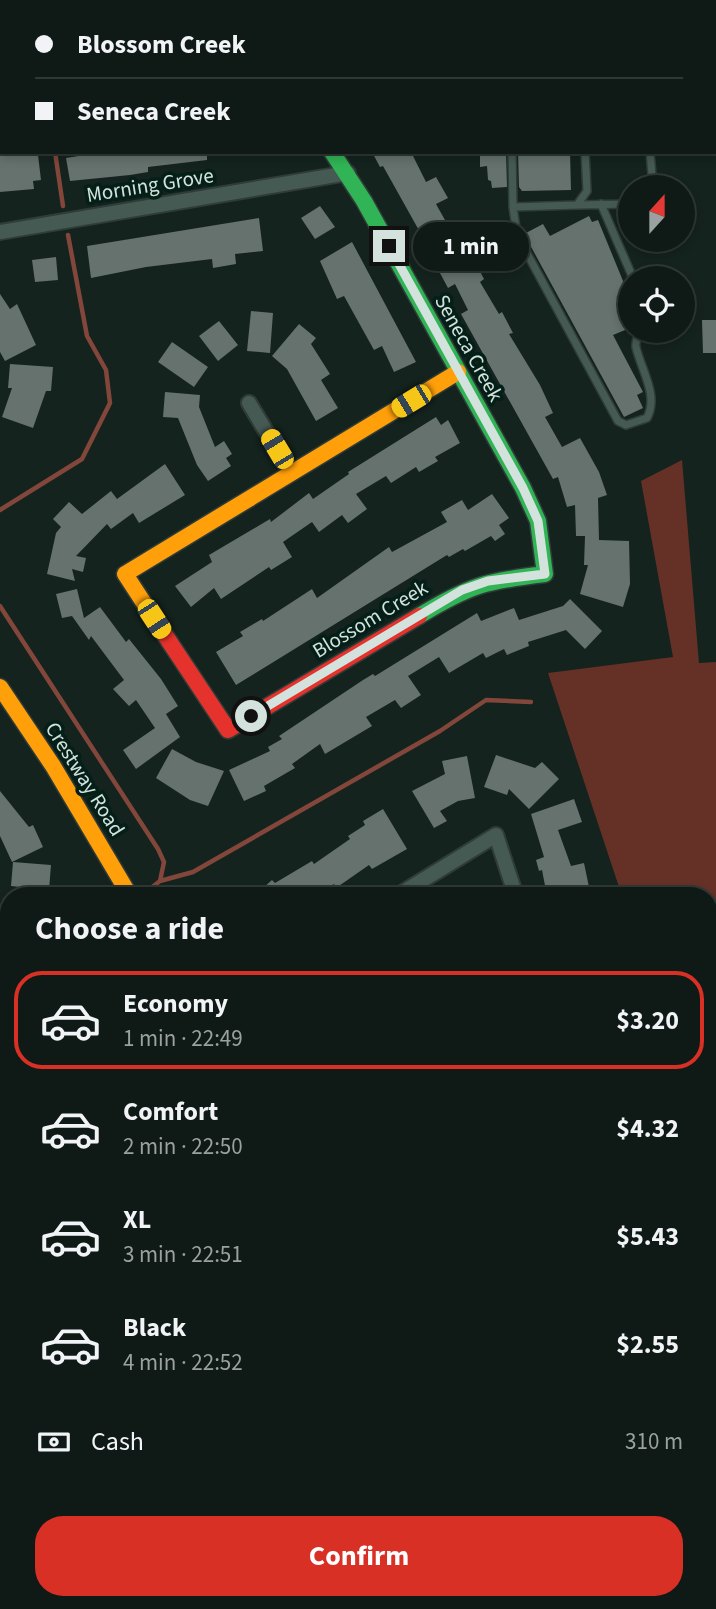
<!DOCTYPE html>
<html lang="en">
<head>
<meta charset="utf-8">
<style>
  :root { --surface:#0f1a16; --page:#18231f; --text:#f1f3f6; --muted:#9ba1a1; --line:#2f3835; --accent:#d93025 }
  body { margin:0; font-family:"Source Sans 3",sans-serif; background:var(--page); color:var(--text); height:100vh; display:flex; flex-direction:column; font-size:26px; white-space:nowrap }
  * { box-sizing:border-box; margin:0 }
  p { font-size:23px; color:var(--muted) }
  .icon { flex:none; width:38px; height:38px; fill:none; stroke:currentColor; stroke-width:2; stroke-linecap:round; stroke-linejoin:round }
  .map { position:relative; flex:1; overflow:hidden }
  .sheet { position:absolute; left:0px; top:887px; width:718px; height:723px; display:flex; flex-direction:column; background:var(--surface); border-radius:28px 28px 0 0; box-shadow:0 4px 10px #0003,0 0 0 2px var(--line) }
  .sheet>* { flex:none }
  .banner { position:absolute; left:0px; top:0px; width:718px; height:154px; box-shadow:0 4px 10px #0003,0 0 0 2px var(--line); display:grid; align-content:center; height:154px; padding:0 35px; background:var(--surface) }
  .needle { width:46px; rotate:21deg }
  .controls { position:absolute; left:618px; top:175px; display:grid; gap:14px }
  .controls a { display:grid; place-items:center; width:77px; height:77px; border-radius:50%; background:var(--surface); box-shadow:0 4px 10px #0003,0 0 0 2px var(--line); font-size:35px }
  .end { position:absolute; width:32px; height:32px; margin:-16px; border:9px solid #d3e2dc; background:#111; box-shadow:0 0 0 4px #111 }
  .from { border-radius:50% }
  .bubble { position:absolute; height:49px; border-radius:24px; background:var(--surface); box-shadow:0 4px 10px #0003,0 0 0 2px var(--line); font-size:23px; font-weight:700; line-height:49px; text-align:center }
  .car { position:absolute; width:21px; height:42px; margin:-21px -10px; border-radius:9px; box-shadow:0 0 5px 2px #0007; background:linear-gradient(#f5c518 24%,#345 0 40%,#f5c518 0 76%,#345 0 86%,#f5c518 0) }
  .banner b { display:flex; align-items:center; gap:24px; height:66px; font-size:26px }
  .banner b+b { border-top:2px solid var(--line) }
  .banner i { width:18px; height:18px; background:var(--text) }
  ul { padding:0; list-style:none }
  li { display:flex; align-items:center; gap:21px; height:98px; margin:0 14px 10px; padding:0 21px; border:4px solid transparent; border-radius:28px }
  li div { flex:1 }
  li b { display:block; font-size:26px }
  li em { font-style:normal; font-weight:700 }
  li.on { border-color:var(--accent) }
  li>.icon { width:63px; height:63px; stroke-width:1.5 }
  h2 { padding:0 35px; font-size:32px; line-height:84px }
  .pay { display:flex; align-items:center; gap:18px; height:77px; padding:0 35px; font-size:26px }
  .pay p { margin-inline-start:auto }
  .primary-button { display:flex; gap:14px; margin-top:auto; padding:14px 35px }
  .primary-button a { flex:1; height:80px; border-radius:28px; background:var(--accent); color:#fff; font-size:28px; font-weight:700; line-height:80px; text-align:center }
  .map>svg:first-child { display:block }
</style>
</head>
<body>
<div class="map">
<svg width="716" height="1609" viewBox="0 0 716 1609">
  <rect width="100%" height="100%" fill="#14231e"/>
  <path fill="#653026" d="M682,460l17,203 17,-1v519l-7,-23v-262h-87l-74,-223 125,-16 -32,-176z"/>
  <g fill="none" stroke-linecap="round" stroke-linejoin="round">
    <path stroke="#83463b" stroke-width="4.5" d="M29,0v2
      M55,152l8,54
      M0,510l82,-51 28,-56 -4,-33 -19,-34 -19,-101
      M0,606l158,243 6,13 -4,19 -13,10
      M160,881l33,-9 247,-141 46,-31 45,2
      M0,1009l9,-8"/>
  </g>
  <path fill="#65726e" d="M21,152h6v4l11,-1 3,25 -8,1 1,8 -34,3v-37z
    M103,152h104v8l-59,7v5l-18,3 -60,6 -4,-23z
    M372,152h39l15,30 10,-5 12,21 -12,6 32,57 5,-3 11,21 -4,3 19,32 3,-2 11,21 -4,1 31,51 13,28 -8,4 17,30 18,-9 19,34 8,23 -9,3 1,42 30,1 1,43 -7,23 -43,-13 8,-29h-4l1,-29h-9l-1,-31 -8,2 -9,-30 -5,2 -92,-165 7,-4 -13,-26 -7,4 -15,-28 2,-1 -52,-93 -3,1z
    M480,152h26l1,35 -15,1 -1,-7 -3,-1 -1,-14 -7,1z
    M518,152h52l1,38 -49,1 -3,-4z
    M320,206l15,21 -20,12 -14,-21z
    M589,216l3,6 6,-2 32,78v30l-17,7 30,57 -6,3 6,13 -19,9 -100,-183 19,-10 7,12z
    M259,218l4,33 -28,3 1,10 -23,4 -1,-9 -66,8 -55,11 -4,-32z
    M352,242l64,120 -22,10 -12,-26 -8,4 -30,-54 -7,3 -17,-38z
    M56,257l2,23 -23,2 -3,-22z
    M0,294l10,15 7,-5 19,41 -31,16 -5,-9z
    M251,311l22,2 -3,40 -23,-2z
    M702,320h14v33h-13z
    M219,321l19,24 -20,16 -19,-25z
    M299,324l17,14 -5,6 19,30 -9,6 17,28 -22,13 -29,-52 -15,-13z
    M172,342l36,25 -14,20 -36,-25z
    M10,364l43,3 -2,24h-5l-13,37 -31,-11 10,-29h-4z
    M165,392l35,3 -1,12 16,40 9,-6 8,13 -6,4 5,8 -23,15 -11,-16 -19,-47 -15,-1z
    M436,417l5,8 7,-5 12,23 -25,14 3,4 -19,11 -3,-5 -25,16 -5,-7 -30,18 11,15 -19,14 -6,-8 -23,17 -7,-10 -29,20 9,15 -21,13 -2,-3 -48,32 -7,-11 -23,19 -16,-21 37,-24 -3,-7 61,-36 1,3 38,-29 4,6 36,-25 -1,-2z
    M165,464l20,31 -46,28 -6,-10 -22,16 -4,-5 -31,32 10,2 -3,14 -11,-3 3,12 -28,-7 9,-41 5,-6 -8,-8 16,-17 13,12 29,-23 6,8z
    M492,494l17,24 -10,7 6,9 -10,7 -4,-5 -26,15 -2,-2 -14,8 -2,-2 -211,130 -20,-33 27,-16 -3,-4 22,-13 1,2 49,-32 5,9 72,-51 3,5 55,-30 -6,-10 21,-12 6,10z
    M77,589l7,29 16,-11 26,35 3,-3 32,40 17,27 -12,8 14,23 -44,32 -13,-19 32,-22 -19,-28 -7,6 -16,-17 11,-9 -33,-44 -2,4 -17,-24 -10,2 -6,-24z
    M570,599l32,32 -17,18 -19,-19 -38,12 1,4 -22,9 -3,-6 -18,9 -3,-5 -34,20 -10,-16 -31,19 13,19 -20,13 -6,-8 -29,17 6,9 -47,28 -5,-10 -28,20 3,4 -31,18 2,5 -22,10 -15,-31 41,-19 -2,-4 14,-8 -3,-3 84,-56 10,-6 2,2 102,-63 4,8 33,-13 5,12 44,-14z
    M172,749l24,13 28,9 -16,35 -18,-6 -34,-22z
    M496,755l39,13 7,-6 17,17 -30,30 -20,-20 -2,6 -23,-8z
    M467,756l8,42 -17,3 -18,10 7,10 -13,7 -22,-37 33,-17 -3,-13z
    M0,791l29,36 4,-2 10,22 -31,15 -12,-26z
    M574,799l8,23 -24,8 13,36 13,-3 5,24 -5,1 2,8h-39l-5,-26 -3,1 -3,-11 8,-3 -13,-43z
    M383,809l24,40 -35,20 -3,-4 -33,23 -2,-4 -20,12h-60l18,-16 3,3 37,-22 2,3 36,-25 -2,-3 17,-11 -2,-4z
    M13,862l38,3 -2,25 -38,-4z"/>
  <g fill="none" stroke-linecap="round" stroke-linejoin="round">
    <defs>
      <path id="lane" d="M508,0v2
        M581,0v2
        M637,0v2
        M512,152l1,55 64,-2 10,-14 -2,-39
        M650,152l3,35
        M601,204l32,74
        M577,205l53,-1
        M513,207l4,28 101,186 8,4 21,-7c12,-23 -6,-48 -11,-71 -1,-5 2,-11 3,-16"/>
      <path id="street" d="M237,0l1,2
        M188,2l10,-2
        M0,33l2,-1
        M0,232l348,-59
        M249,403l42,70
        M397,896l99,-61 20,61
        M0,1191l9,-12
        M0,1328l9,-1
        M0,1516l9,-1
        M709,1522l7,26
        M709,1577l7,-9
        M240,1601l2,8
        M524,1601l2,8
        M682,1609l6,-8"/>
      <path id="fast" d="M332,152l32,49 159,287 15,33 7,53c-59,7 -75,11 -126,42
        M374,1601l3,8"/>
      <path id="slow" d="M153,617l-28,-43 333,-202
        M0,687l53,79 77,130"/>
      <path id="jam" d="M153,617l75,113 191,-114"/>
    </defs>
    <use href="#lane" stroke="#303c38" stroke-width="10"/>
    <use href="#street" stroke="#303c38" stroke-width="18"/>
    <use href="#fast" stroke="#303c38" stroke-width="19"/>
    <use href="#slow" stroke="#303c38" stroke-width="19"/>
    <use href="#jam" stroke="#303c38" stroke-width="19"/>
    <use href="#lane" stroke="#465a54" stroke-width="7"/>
    <use href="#street" stroke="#465a54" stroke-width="14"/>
    <use href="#fast" stroke="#30b455" stroke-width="16"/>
    <use href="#slow" stroke="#ff9f0a" stroke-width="16"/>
    <use href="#jam" stroke="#e5322d" stroke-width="16"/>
  </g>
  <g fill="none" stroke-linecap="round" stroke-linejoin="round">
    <path stroke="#d3e2dc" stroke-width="9" d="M251,716l211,-126 26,-9 57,-7 -7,-53 -15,-33 -134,-242"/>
  </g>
  <g text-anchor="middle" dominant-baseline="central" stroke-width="7" stroke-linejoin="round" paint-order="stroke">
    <g font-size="21" fill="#d3e2dc" stroke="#041f17">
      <text transform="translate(150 185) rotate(-9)">Morning Grove</text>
      <text transform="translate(469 348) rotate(61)">Seneca Creek</text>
      <text transform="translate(370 619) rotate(-31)">Blossom Creek</text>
      <text transform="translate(85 779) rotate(58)">Crestway Road</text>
    </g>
  </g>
</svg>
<div class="controls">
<a><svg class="needle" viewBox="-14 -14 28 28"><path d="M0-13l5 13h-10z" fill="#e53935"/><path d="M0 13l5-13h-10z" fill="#9ba1a1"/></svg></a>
<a><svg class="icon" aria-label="locate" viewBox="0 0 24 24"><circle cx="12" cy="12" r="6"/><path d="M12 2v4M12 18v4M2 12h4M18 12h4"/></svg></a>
</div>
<i class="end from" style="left:251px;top:716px"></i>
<i class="end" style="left:389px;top:246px"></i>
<div class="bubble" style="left:413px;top:222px;width:116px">1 min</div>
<i class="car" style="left:411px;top:401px;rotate:239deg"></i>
<i class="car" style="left:277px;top:449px;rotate:329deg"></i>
<i class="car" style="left:154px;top:619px;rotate:147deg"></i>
<div class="banner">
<b><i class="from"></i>Blossom Creek</b>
<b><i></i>Seneca Creek</b>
</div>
<section class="sheet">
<h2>Choose a ride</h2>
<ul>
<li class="on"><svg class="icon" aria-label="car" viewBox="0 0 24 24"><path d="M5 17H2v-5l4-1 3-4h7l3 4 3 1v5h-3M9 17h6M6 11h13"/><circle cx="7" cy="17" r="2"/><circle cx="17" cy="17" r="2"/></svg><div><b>Economy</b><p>1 min · 22:49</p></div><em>$3.20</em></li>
<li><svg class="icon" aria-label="car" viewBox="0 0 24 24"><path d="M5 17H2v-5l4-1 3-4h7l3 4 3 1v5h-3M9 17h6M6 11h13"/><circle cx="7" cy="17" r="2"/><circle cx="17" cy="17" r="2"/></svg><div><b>Comfort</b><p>2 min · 22:50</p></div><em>$4.32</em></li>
<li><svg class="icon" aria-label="car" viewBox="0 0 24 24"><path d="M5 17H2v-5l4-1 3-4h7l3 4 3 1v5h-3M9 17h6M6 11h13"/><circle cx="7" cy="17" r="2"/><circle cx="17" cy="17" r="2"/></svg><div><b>XL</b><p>3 min · 22:51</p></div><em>$5.43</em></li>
<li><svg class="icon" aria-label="car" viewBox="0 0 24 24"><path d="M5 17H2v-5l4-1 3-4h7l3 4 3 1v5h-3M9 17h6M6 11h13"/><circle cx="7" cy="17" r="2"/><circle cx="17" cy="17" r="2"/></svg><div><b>Black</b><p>4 min · 22:52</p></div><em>$2.55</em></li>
</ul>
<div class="pay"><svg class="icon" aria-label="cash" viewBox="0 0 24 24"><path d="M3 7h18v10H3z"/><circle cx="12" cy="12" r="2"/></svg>Cash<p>310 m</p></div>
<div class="primary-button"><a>Confirm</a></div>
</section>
</div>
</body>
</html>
